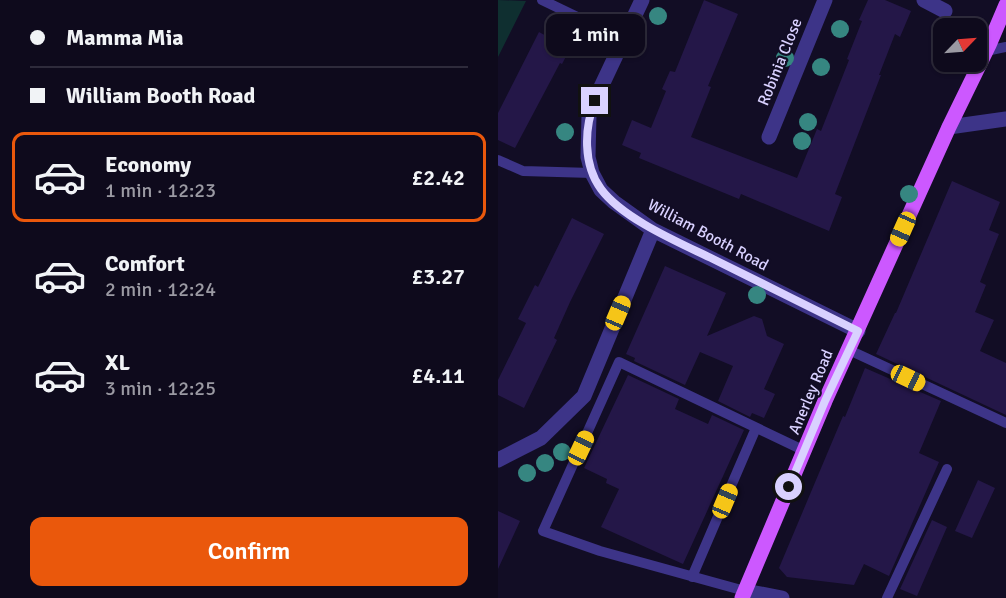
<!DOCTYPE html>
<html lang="en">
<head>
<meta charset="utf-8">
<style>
  :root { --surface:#0e0a1c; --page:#171325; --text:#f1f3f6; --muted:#9b9aa3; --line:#2e2b3b; --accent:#ea580c }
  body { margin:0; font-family:Signika,sans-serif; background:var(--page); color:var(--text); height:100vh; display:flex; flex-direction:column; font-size:22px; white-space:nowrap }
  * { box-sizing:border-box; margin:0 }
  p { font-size:20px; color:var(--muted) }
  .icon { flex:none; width:33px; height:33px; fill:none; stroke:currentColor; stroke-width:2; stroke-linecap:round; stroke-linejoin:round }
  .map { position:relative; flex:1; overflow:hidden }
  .drawer { display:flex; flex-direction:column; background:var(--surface); width:498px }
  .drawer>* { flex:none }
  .top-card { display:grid; align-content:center; height:132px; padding:0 30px; background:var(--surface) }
  .needle { width:39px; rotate:65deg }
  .buttons { position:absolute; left:435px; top:18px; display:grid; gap:12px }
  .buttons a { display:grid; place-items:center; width:54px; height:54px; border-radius:12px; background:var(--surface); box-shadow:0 2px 4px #0004,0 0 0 2px var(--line); font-size:30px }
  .end { position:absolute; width:27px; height:27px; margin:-14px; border:8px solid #d9d1ff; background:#111; box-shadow:0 0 0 3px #111 }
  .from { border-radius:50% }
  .bubble { position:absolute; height:42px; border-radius:12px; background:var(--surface); box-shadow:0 2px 4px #0004,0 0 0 2px var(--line); font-size:20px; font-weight:600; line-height:42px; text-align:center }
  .car { position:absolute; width:18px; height:36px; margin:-18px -9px; border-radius:8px; box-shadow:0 0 4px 2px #0007; background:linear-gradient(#f5c518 24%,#345 0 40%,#f5c518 0 76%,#345 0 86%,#f5c518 0) }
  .top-card b { display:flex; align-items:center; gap:21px; height:57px; font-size:22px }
  .top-card b+b { border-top:2px solid var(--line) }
  .top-card i { width:15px; height:15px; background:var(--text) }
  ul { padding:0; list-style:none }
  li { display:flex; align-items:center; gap:18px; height:90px; margin:0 12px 9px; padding:0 18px; border:3px solid transparent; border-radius:12px }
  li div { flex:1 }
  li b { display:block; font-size:22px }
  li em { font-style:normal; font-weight:600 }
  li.active { border-color:var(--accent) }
  li>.icon { width:54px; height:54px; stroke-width:1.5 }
  .primary-button { display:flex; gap:12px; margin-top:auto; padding:12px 30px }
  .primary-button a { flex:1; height:69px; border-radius:12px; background:var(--accent); color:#fff; font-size:24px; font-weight:600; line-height:69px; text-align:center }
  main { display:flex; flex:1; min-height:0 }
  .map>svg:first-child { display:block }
</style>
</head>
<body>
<main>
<section class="drawer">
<div class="top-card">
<b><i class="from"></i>Mamma Mia</b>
<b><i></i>William Booth Road</b>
</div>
<ul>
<li class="active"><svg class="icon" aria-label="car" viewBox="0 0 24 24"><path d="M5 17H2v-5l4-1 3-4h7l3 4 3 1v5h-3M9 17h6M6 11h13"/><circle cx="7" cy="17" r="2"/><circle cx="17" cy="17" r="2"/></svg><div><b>Economy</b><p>1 min · 12:23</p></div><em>£2.42</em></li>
<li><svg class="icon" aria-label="car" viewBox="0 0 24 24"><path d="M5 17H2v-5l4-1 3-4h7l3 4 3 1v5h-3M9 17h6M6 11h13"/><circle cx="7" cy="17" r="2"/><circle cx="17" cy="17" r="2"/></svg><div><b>Comfort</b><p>2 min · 12:24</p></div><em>£3.27</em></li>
<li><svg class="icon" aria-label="car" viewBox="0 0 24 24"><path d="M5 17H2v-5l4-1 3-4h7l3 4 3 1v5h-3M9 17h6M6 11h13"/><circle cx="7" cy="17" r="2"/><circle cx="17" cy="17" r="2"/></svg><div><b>XL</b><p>3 min · 12:25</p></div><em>£4.11</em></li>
</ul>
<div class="primary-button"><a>Confirm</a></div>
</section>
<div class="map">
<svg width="508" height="598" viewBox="0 0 508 598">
  <rect width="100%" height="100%" fill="#120d25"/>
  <path fill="#0f2f30" d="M0,0l28,1 -28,56z"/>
  <path fill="#241748" d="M206,0l34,14 -30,72 3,1 -20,50 106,41 20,-49 4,2 28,-71 -2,-1 15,-38 -3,-1 9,-20h17l26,11 -11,26 -5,-3 -16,41h2l-46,119 7,3 -13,34 -88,-37 -2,5 -100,-41 2,-5 -19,-8 10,-25 19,8 15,-37 -4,-2 8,-18 5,1z
    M41,32l31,17 -8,15 -2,-1 -45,85 -17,-8v-27z
    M454,181l48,21 -11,28 10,4 -19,48 6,3 -11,27 19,8 -14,31 26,12v52l-130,-61 19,-41h1z
    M74,218l32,16 -34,68 -16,36 3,2 -33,68 -26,-13v-15l28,-57 -8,-4 17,-34 3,2z
    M167,266l61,27 -19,43 47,-20 8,3 5,17 17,8 -20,45 11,5 -11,24 -12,-5 -2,4 -32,-16 15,-35 -33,-14 -15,33 -51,-24 1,-3 -9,-4z
    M367,368l76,33 -22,52 20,9 -50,114 -25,-12 -10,21 -67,-8 -8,-9 64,-152 2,1z
    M130,375l51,24 -4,10 33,15 4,-9 32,15 -61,134 -82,-37 18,-38 -13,-6 1,-4 -23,-11z
    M480,480l17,8 -23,50 -17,-7z
    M0,511l22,10 -22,48z
    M434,520l15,7 -30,69 -17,-7z"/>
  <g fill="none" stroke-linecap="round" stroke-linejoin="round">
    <path stroke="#3d3488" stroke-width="10" d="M44,0l81,39
      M488,51l20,-4
      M0,160l25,11 69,2
      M351,350l157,73
      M194,577l64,-149
      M247,591l-145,-40 -57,-20 76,-169 186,89
      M389,598l60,-129"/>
    <path stroke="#3d3488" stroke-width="15" d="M144,0l-41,87 -12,28 -1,42 4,16 9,17 13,12 39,28 205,101
      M426,0l21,11
      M451,127l57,-8
      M271,137l56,-137
      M0,460l43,-22 43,-42 69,-166
      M247,591l37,7"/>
    <path stroke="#cc58ff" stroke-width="15" d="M244,598l83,-197 124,-274 40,-82 17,-40"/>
  </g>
  <g fill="#368681">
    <circle cx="160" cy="16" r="9"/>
    <circle cx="342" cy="29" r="9"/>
    <circle cx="90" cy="46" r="9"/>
    <circle cx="287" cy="58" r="9"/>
    <circle cx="323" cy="67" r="9"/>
    <circle cx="310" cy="122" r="9"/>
    <circle cx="67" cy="132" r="9"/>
    <circle cx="304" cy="141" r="9"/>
    <circle cx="411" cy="194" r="9"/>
    <circle cx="259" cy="295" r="9"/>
    <circle cx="64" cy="452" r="9"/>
    <circle cx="47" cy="463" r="9"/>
    <circle cx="29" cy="473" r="9"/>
  </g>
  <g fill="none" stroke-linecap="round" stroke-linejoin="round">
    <path stroke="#d9d1ff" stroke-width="8" d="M97,101c-11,27 -12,64 6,88 22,30 79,54 112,70 48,24 97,48 145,72l-33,70 -36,86"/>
  </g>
  <g text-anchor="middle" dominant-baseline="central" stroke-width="4.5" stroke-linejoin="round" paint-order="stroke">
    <g font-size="16" fill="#d9d1ff" stroke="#120d25">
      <text transform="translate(282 62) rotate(-68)">Robinia Close</text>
      <text transform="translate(210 235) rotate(28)">William Booth Road</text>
      <text transform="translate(313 392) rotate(-67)">Anerley Road</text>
    </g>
  </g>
</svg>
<div class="buttons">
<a><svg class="needle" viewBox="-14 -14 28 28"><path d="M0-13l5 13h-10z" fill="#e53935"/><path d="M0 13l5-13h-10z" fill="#9b9aa3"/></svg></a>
</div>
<i class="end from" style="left:291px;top:487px"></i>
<i class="end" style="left:97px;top:101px"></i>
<div class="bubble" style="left:48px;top:14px;width:99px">1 min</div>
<i class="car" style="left:405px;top:229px;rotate:204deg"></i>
<i class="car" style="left:120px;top:313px;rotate:23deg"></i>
<i class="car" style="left:410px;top:378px;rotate:115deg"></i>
<i class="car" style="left:83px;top:448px;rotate:25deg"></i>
<i class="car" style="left:227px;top:501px;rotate:23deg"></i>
</div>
</main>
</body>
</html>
